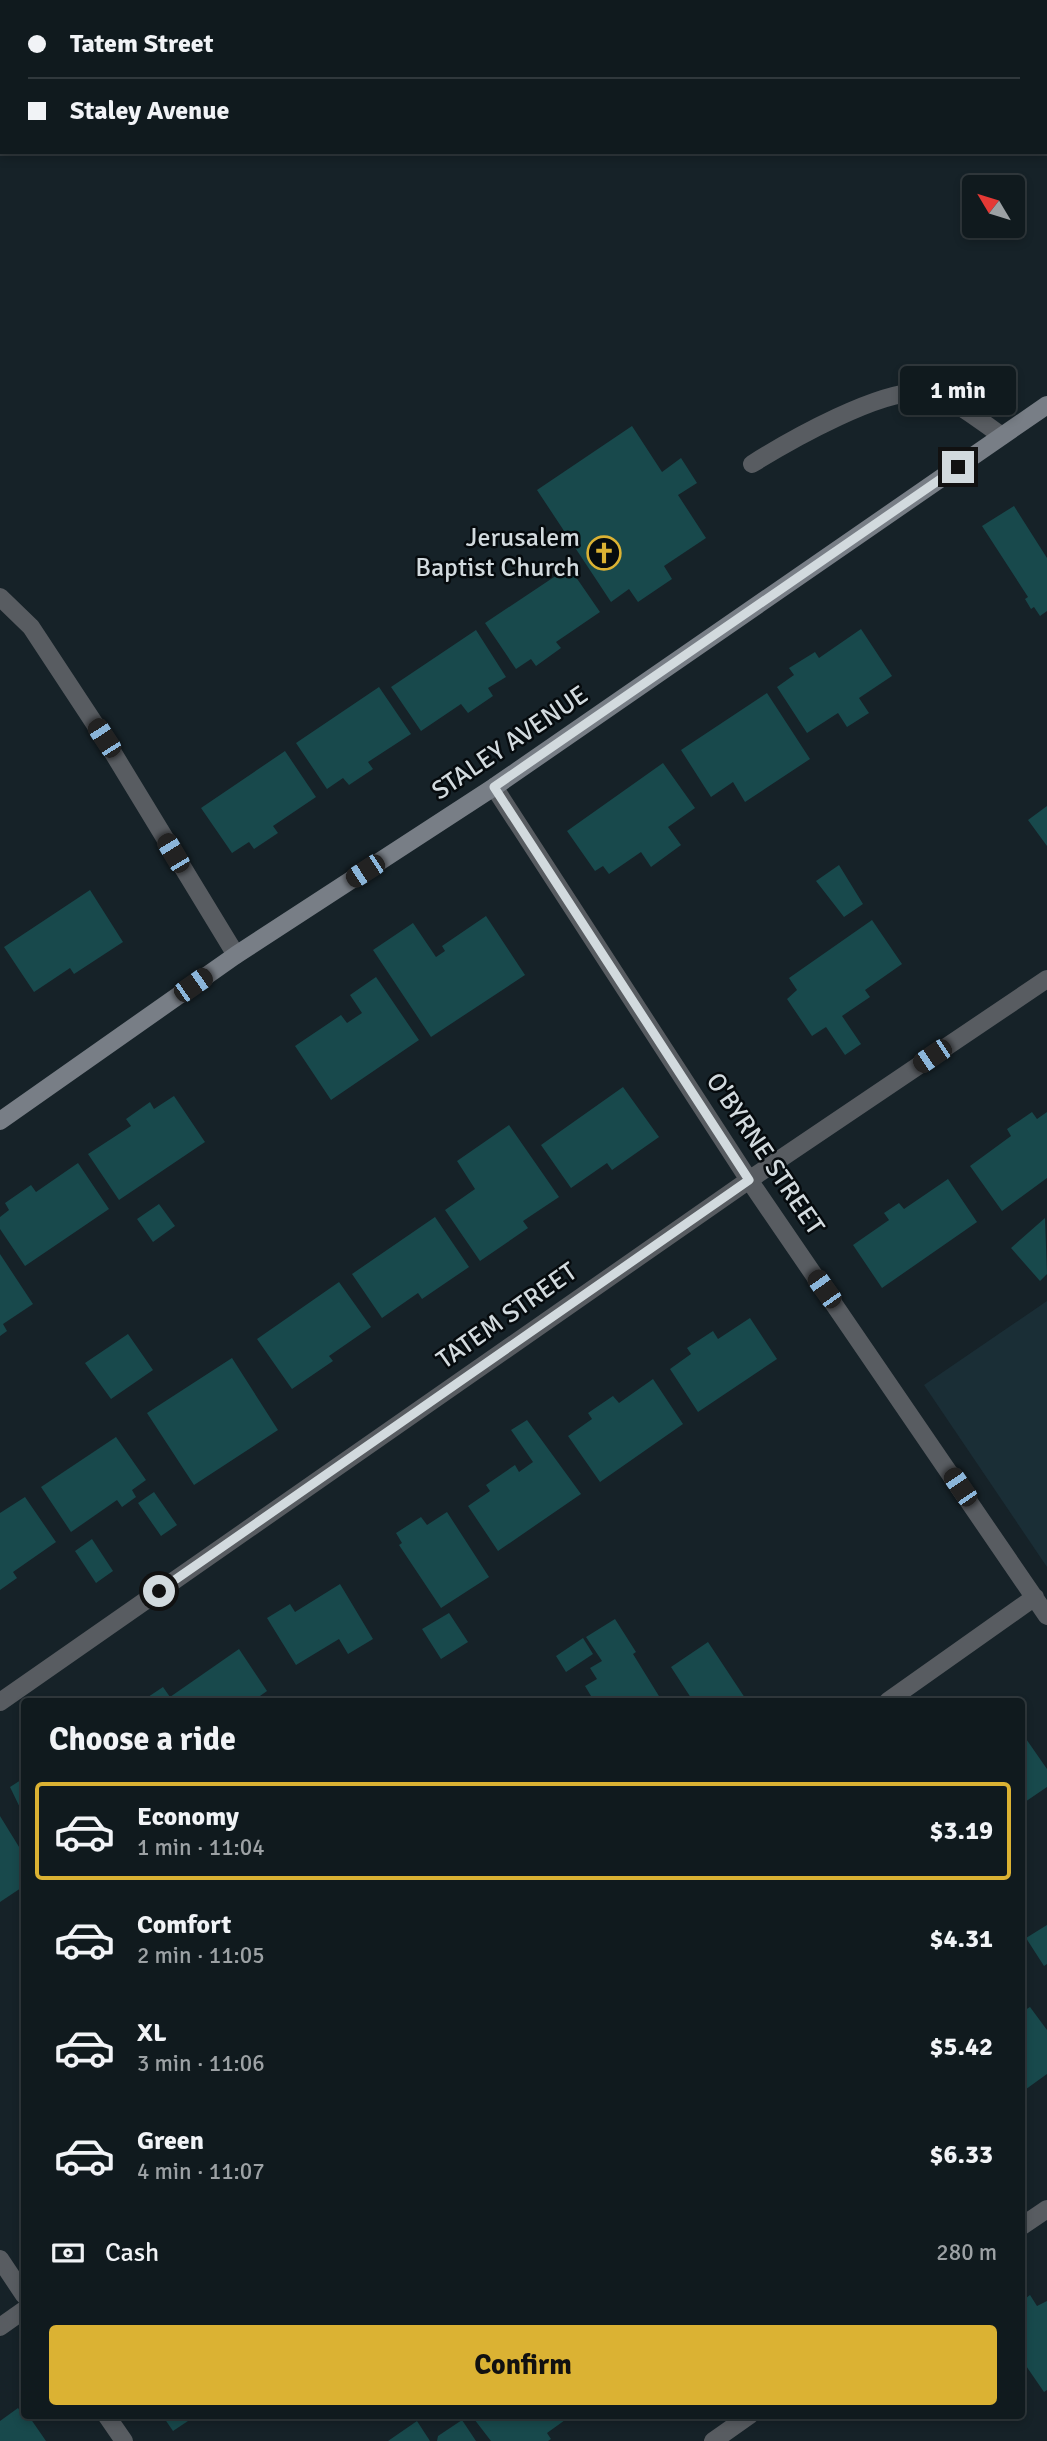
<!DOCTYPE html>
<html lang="en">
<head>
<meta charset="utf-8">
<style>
  :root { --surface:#101a1e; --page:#192327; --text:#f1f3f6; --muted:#9ca1a4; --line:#30383c; --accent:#dbb233 }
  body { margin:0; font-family:Signika,sans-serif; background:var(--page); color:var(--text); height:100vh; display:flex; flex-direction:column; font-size:26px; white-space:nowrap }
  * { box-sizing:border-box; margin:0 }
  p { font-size:23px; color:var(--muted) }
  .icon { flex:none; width:38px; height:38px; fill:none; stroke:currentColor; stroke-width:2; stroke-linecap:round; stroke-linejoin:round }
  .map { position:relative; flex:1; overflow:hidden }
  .details { position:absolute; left:21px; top:1698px; width:1004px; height:721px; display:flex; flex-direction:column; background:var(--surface); border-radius:7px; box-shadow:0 4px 10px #0003,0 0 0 2px var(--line) }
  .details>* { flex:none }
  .banner { position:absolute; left:0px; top:0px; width:1048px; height:154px; box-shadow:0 4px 10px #0003,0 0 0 2px var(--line); display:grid; align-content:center; height:154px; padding:0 28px; background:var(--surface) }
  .needle { width:46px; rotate:308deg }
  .controls { position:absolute; left:962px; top:175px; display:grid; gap:14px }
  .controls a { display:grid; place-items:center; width:63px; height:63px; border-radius:7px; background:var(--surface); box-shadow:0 4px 10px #0003,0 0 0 2px var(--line); font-size:35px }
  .end { position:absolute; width:32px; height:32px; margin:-16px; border:9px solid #d2dade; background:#111; box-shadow:0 0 0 4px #111 }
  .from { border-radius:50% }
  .bubble { position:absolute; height:49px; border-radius:7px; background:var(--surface); box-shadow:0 4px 10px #0003,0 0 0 2px var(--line); font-size:23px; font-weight:700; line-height:49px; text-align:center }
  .car { position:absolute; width:21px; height:42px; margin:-21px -10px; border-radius:9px; box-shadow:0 0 5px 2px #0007; background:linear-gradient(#222 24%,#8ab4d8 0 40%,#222 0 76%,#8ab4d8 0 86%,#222 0) }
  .banner b { display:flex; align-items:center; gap:24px; height:66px; font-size:26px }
  .banner b+b { border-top:2px solid var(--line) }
  .banner i { width:18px; height:18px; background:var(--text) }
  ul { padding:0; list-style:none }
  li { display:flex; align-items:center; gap:21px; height:98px; margin:0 14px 10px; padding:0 14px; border:4px solid transparent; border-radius:7px }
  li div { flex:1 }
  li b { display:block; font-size:26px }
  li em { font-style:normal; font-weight:700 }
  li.active { border-color:var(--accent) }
  li>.icon { width:63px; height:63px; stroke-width:1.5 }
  h2 { padding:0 28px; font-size:32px; line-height:84px }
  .pay { display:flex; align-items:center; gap:18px; height:77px; padding:0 28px; font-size:26px }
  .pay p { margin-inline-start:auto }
  .primary-button { display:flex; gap:14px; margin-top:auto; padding:14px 28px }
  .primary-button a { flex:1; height:80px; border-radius:7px; background:var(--accent); color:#111; font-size:28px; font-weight:700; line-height:80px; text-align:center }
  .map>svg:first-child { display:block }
</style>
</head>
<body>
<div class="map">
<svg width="1047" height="2441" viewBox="0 0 1047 2441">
  <rect width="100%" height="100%" fill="#162228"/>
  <path fill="#1a2e36" d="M1047,1301v266l-123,-182z"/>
  <path fill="#18494c" d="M632,426l30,46 19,-14 16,25 -19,12 28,43 -42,28 8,13 -34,23 -9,-13 -18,13 -74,-112z
    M1014,506l33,52v53l-7,5 -6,-9 -3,2 -6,-10 3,-2 -46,-71z
    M569,567l31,45 -44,30 5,6 -25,18 -5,-7 -15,10 -31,-46z
    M861,629l31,47 -33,22 10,15 -22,14 -9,-14 -31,20 -30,-46 17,-12 -5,-7 26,-16 4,6z
    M476,630l30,47 -18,11 5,8 -25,17 -7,-9 -40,27 -30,-44z
    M379,687l32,47 -43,28 5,7 -24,16 -6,-7 -16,11 -31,-46z
    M767,693l43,66 -65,43 -12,-20 -22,15 -30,-47z
    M285,751l31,46 -43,29 5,7 -24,16 -5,-7 -17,11 -31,-45z
    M663,763l32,45 -27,19 13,18 -30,22 -10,-15 -32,22 -6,-8 -8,5 -28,-40z
    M1047,806v40l-19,-26z
    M839,865l24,39 -19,13 -28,-36z
    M90,890l33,52 -49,32 -4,-6 -36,24 -30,-45z
    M486,916l39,59 -94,62 -58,-87 40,-27 23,34 9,-6 -3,-5z
    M872,920l30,44 -37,26 5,7 -28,19 19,28 -16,11 -19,-28 -14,9 -25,-37 10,-9 -8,-12z
    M376,977l43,63 -88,60 -36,-54 46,-31 6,8 15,-10 -12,-18z
    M623,1087l36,50 -47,33 -5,-7 -36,25 -30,-43z
    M174,1096l31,46 -86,58 -31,-46 43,-28 -5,-7 24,-17 4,7z
    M1032,1112l5,7 10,-7v66l-45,33 -32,-45 41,-30 -4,-7z
    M509,1125l50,72 -36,24 5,7 -48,33 -35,-51 30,-21 -18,-28z
    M78,1163l31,46 -84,57 -25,-37v-12l9,-7 -4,-7 26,-18 5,7z
    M948,1179l29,43 -95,66 -29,-43 36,-25 -5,-7 15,-10 5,6z
    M159,1204l16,22 -22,16 -16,-23z
    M435,1217l34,50 -47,32 -4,-6 -36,25 -30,-44z
    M1045,1218l2,56 -7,7 -29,-33z
    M0,1254l33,50 -30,20 4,7 -7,5z
    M339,1282l32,45 -42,29 4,5 -41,28 -35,-50z
    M750,1318l27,41 -79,53 -28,-43 21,-15 -4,-6 26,-17 5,8z
    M128,1334l25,36 -42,29 -26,-36z
    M232,1358l46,72 -84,55 -47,-72z
    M653,1379l30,45 -83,58 -32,-46 24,-17 -4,-6 25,-17 6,7z
    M527,1420l54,74 -83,57 -30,-45 22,-15 -4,-6 29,-20 4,7 14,-10 -22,-32z
    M116,1437l30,43 -14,10 4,7 -14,10 -5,-7 -46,32 -30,-45z
    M154,1492l23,33 -16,11 -23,-33z
    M25,1497l31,45 -43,30 4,6 -17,12v-77z
    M447,1512l42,65 -48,31 -42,-63 3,-2 -6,-10 25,-16 6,8z
    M92,1539l21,32 -17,12 -21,-32z
    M340,1584l33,55 -25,15 -9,-15 -43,26 -29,-47 23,-14 5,8z
    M449,1613l19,29 -27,17 -19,-30z
    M615,1619l21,33 -3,2 29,47h-68l-9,-15 12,-7 -7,-11 12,-7 -16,-24z
    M583,1638l10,16 -27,18 -10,-16z
    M708,1642l39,59h-54l-22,-34z
    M239,1649l28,42 -14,10h-111l21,-14 7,10z
    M1022,1733l25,36v18l-25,17z
    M24,1778v38l-14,-29z
    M0,1816l24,39v31l-24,16z
    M1047,1925v39l-3,2 -18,-28z
    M1030,2007l17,23v44l-25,18v-80z
    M1030,2295l7,11 10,-5v89l-3,2 -22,-32v-59z
    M18,2408l5,7h5l18,26h-46v-20z
    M162,2415h35l-24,16z
    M471,2415h101l-25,18 4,6 -3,2h-57z
    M462,2420l14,21h-39l1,-5z
    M417,2421l13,20h-42z"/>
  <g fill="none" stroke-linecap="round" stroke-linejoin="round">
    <path stroke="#585c61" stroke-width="18" d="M752,464c35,-22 134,-79 175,-71 27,5 53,28 75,43"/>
    <path stroke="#585c61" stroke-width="18" d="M0,597l31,30 73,111 132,217
      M494,787l255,393 298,436
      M888,1701l147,-104
      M0,1702l749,-522 298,-201
      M1022,2226l25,-17
      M0,2259l24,36
      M0,2327l24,-17
      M106,2415l18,26
      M713,2441l37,-26"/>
    <path stroke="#787e86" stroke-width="18" d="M0,1121l236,-166 258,-168 553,-382"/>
  </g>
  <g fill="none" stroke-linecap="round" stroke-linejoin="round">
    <path stroke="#d2dade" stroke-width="9" d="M159,1591l590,-411 -255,-393 464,-320"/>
  </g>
  <defs>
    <symbol id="church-ring" viewBox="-11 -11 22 22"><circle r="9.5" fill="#060b0e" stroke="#dbb233" stroke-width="1.5"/><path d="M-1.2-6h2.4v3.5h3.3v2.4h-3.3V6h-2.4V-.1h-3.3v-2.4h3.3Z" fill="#dbb233"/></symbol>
  </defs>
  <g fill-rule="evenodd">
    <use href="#church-ring" x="585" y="534" width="38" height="38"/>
  </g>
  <g text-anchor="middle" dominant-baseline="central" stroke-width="5" stroke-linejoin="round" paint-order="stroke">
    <g font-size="26" fill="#d2dade" stroke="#060b0e" text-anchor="end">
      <text x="580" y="538">Jerusalem<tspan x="580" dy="30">Baptist Church</tspan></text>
    </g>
    <g font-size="26" fill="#d2dade" stroke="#060b0e">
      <text transform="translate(510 743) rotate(-34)">STALEY AVENUE</text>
      <text transform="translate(765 1154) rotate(56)">O'BYRNE STREET</text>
      <text transform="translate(507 1316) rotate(-35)">TATEM STREET</text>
    </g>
  </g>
</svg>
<div class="controls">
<a><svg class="needle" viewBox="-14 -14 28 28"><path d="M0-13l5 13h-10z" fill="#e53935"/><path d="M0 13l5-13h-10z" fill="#9ca1a4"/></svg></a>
</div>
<i class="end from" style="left:159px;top:1591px"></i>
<i class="end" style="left:958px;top:467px"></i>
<div class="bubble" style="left:900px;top:366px;width:116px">1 min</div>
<i class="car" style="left:104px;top:738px;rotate:327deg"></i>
<i class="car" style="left:173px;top:853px;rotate:329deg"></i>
<i class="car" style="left:365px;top:871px;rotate:237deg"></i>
<i class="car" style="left:193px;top:985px;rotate:55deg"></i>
<i class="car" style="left:932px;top:1056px;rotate:236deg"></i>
<i class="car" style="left:824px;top:1289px;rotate:325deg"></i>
<i class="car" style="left:960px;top:1487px;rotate:326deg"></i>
<div class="banner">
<b><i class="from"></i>Tatem Street</b>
<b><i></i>Staley Avenue</b>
</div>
<section class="details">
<h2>Choose a ride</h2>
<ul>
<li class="active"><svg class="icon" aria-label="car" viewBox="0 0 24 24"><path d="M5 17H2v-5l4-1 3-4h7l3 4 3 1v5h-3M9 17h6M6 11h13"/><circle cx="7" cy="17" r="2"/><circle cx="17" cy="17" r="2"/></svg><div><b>Economy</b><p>1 min · 11:04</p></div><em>$3.19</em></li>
<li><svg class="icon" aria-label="car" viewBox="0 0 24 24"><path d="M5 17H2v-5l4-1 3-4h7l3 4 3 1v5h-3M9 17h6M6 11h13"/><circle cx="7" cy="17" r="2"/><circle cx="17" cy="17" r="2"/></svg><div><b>Comfort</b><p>2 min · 11:05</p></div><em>$4.31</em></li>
<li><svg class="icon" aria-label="car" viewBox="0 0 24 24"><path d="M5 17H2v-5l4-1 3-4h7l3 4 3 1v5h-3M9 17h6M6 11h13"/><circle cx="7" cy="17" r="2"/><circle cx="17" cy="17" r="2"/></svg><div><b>XL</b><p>3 min · 11:06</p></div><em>$5.42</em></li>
<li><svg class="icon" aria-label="car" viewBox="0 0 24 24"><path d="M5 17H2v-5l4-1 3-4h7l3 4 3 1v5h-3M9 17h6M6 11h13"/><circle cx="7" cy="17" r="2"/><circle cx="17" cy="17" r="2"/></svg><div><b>Green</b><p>4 min · 11:07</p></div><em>$6.33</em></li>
</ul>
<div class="pay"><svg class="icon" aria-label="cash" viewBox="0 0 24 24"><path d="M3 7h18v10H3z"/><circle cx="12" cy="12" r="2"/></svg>Cash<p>280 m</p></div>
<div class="primary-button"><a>Confirm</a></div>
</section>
</div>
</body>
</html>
